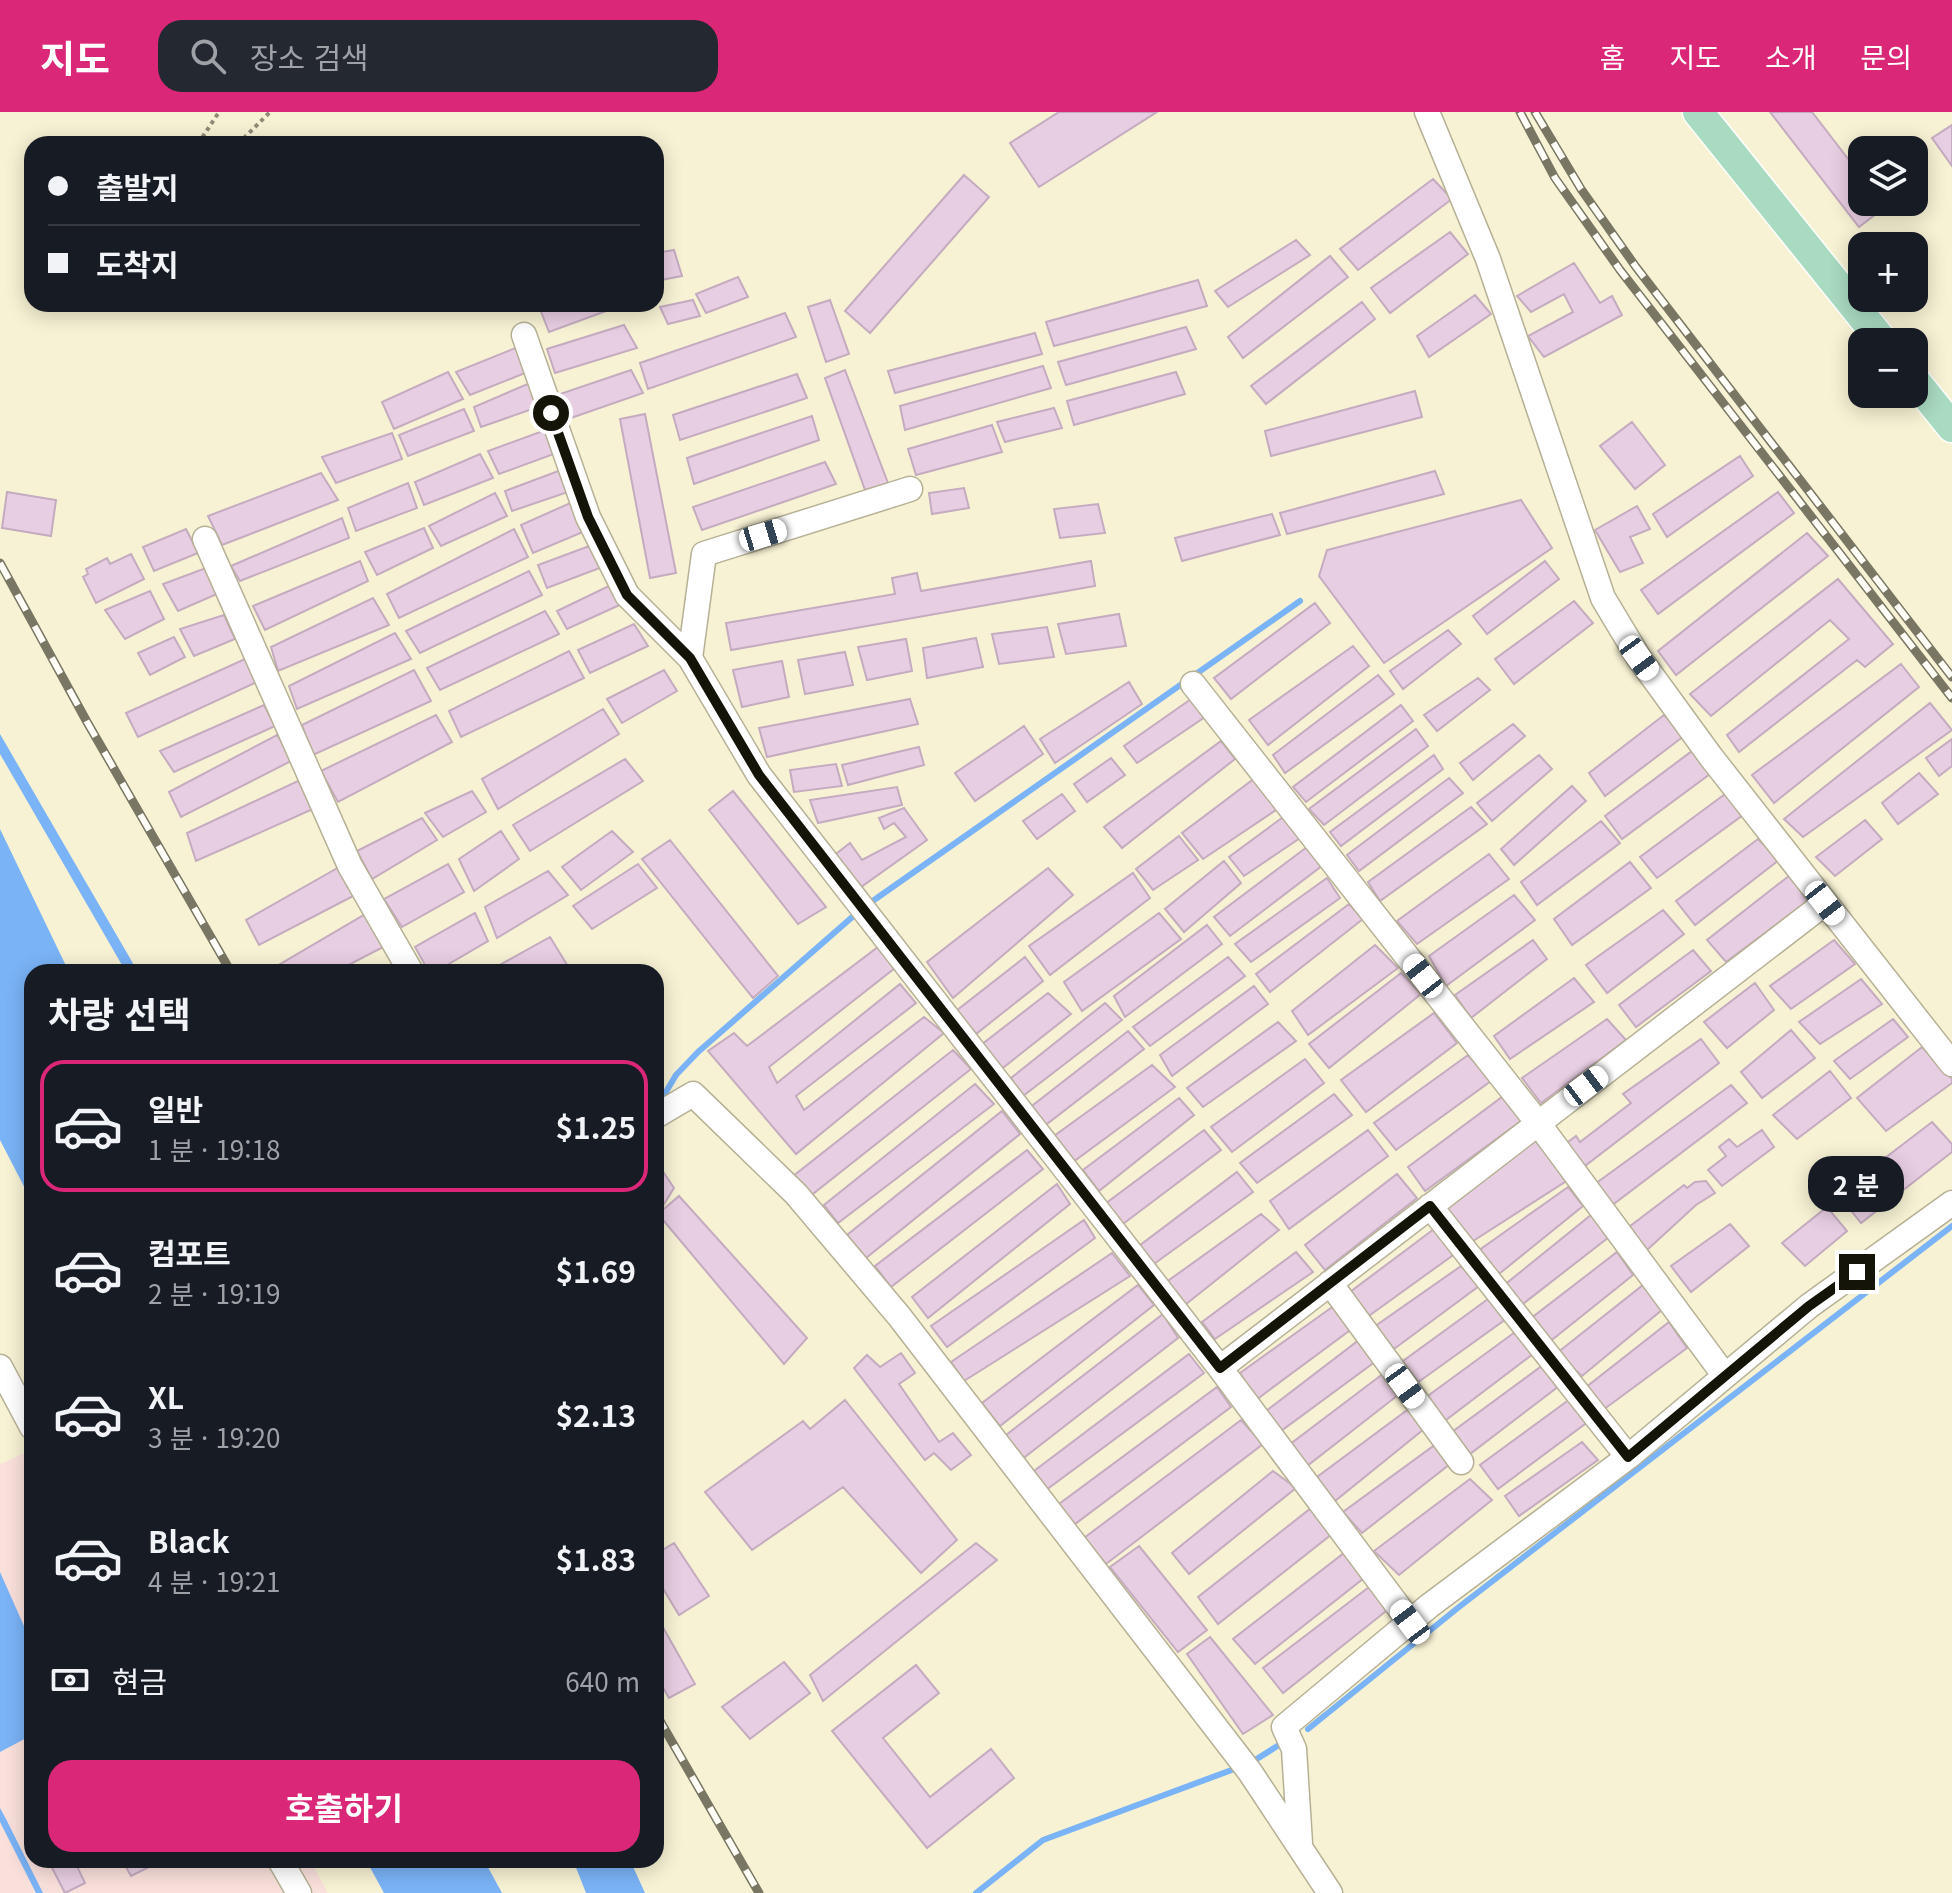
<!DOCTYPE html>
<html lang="ko">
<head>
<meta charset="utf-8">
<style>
  :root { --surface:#171b24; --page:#242831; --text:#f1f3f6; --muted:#9ea1a6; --line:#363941; --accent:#db2777 }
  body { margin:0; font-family:Georgia,"Noto Sans KR",serif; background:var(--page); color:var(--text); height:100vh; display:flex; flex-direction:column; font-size:30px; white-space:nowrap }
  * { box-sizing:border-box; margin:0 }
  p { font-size:26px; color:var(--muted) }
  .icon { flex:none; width:44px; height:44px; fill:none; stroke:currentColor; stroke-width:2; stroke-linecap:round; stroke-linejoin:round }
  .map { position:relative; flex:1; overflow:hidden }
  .details { position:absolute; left:24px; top:852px; width:640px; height:904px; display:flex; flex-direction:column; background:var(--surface); border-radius:24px; box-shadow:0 4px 20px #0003 }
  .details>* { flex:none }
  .banner { position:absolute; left:24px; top:24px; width:640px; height:176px; border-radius:24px; box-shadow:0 4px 20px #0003; display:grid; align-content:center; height:176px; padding:0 24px; background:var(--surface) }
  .fabs { position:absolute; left:1848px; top:24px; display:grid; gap:16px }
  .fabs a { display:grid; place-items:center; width:80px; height:80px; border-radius:16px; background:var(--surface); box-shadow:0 4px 20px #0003; font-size:40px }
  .end { position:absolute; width:36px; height:36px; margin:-18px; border:10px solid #151409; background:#fff; box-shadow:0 0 0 4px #fff }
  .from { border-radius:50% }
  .bubble { position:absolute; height:56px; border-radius:24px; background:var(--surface); box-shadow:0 4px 20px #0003; font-size:26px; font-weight:700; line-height:56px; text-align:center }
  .car { position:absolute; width:24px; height:48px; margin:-24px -12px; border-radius:10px; box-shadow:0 0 6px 2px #0007; background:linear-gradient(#fff 24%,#345 0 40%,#fff 0 76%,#345 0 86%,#fff 0) }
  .banner b { display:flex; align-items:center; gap:28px; height:76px; font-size:30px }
  .banner b+b { border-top:2px solid var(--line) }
  .banner i { width:20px; height:20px; background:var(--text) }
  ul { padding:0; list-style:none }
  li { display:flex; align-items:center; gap:24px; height:132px; margin:0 16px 12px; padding:0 8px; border:4px solid transparent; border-radius:24px }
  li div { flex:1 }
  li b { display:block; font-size:30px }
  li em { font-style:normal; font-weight:700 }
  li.current { border-color:var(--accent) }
  li>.icon { width:72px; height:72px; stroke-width:1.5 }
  h2 { padding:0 24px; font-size:36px; line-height:96px }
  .pay { display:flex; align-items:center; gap:20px; height:88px; padding:0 24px; font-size:30px }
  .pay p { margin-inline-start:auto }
  .cta { display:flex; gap:16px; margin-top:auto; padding:16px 24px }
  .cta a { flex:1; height:92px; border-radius:24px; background:var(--accent); color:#fff; font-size:32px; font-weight:700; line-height:92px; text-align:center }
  header { display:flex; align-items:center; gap:48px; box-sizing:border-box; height:112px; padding:0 40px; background:var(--accent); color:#fff }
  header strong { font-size:38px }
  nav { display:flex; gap:44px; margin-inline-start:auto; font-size:28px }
  .search { width:560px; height:72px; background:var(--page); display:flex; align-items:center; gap:20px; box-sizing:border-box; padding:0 28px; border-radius:24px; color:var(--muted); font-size:30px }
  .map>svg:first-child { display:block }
</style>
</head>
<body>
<header>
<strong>지도</strong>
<div class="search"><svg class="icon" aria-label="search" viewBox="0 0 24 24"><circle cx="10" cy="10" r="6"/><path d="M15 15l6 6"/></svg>장소 검색</div>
<nav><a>홈</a><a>지도</a><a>소개</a><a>문의</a></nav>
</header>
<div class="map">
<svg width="1952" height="1781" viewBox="0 0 1952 1781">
  <rect width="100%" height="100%" fill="#f7f2d4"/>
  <path fill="#fae0db" d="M32,1338v410h278l18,33h-328v-429z"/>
  <path fill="#7ab3f6" d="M0,622l138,238h-12l-126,-218z
    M0,717l69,143h-37v230l-32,-62z
    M0,1460l32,72v91l-32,17z
    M0,1696l6,11 37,74h-7l-36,-71z
    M366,1748h118l18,33h-118z
    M573,1748h57l15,33h-59z"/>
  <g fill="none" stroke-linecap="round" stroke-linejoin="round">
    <path stroke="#7ab3f6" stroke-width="6" d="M867,793l433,-304
      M660,990l16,-27 22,-23 160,-140
      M1308,1617l151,-122 493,-381
      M1252,1650l27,-17
      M976,1781l67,-53 194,-72"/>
  </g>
  <path fill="#e8cee2" stroke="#c4abbf" stroke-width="2" d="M1059,0h98l-118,75 -29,-44z
    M1770,0h42l50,65v25h19l4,5 -26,20z
    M1952,13v41l-20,-28z
    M964,63l25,22 -119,136 -25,-22z
    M1433,67l19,20 -94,71 -18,-21z
    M1450,120l18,22 -78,59 -19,-25z
    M1296,128l14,15 -82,52 -13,-16z
    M674,138l8,26 -26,5v-28z
    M1330,144l18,21 -105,81 -15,-21z
    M1574,151l26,40 12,-7 10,19 -78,42 -16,-21 45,-24 -9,-18 -33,18 -14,-16z
    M738,165l10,20 -42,16 -10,-19z
    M1198,168l9,26 -153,40 -8,-24z
    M1475,183l16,19 -62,43 -12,-21z
    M693,188l7,16 -32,8 -8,-17z
    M830,188l19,54 -23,8 -18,-55z
    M1362,190l13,17 -109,85 -15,-18z
    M554,192h71l-76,28 -9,-23z
    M785,201l11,24 -148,52 -8,-26z
    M624,213l13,23 -82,25 -8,-24z
    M1186,215l10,22 -130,36 -8,-23z
    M1035,221l7,21 -147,39 -7,-22z
    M518,235l12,24 -60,24 -14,-23z
    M1043,254l8,22 -146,42 -5,-24z
    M631,258l12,23 -72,25 -11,-24z
    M845,258l43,113 -23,7 -40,-112z
    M448,260l15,27 -69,30 -12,-27z
    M1176,260l9,22 -111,31 -7,-24z
    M797,262l10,24 -127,42 -7,-25z
    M530,271l11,23 -60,21 -7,-20z
    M1415,279l7,26 -151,39 -6,-25z
    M1054,296l8,20 -57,14 -8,-20z
    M464,297l10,22 -66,25 -9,-21z
    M645,302l31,159 -26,5 -30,-159z
    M812,304l7,24 -125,44 -7,-26z
    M1632,310l33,43 -30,24 -35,-43z
    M992,313l10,27 -86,23 -8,-26z
    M551,316l11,23 -63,23 -11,-23z
    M392,321l10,26 -66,24 -14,-26z
    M480,342l13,24 -69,27 -9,-23z
    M1740,344l13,20 -86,61 -14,-23z
    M825,350l11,22 -134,46 -9,-23z
    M561,358l10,21 -59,20 -7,-20z
    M1435,359l9,23 -157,40 -7,-21z
    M321,361l17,27 -116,45 -14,-29z
    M408,371l9,25 -61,23 -8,-23z
    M964,376l5,20 -37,6 -3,-21z
    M7,380l49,8 -5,36 -49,-8z
    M1778,380l16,21 -136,101 -17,-24z
    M495,381l12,23 -66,30 -12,-20z
    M577,388l13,29 -57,24 -12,-28z
    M1521,388l31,48 -168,115 -65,-87 8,-26z
    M1098,392l7,29 -45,5 -6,-29z
    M1637,394l13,23 -20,8 13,26 -23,9 -25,-42z
    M1272,402l8,21 -98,26 -7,-23z
    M342,406l7,20 -109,43 -9,-15z
    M424,416l9,20 -56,27 -12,-23z
    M186,417l12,24 -44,18 -11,-24z
    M514,417l14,28 -129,61 -12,-24z
    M1807,421l21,23 -152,119 -18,-24z
    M592,433l13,21 -58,22 -9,-23z
    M131,442l13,25 -48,24 -13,-26 5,-3 -2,-5 21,-11 3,6z
    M360,449l8,20 -103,49 -12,-24z
    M1091,449l4,25 -364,64 -5,-27 169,-29 -3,-16 25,-5 4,18z
    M1545,449l14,18 -72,55 -14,-18z
    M206,456l11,26 -39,17 -15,-27z
    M529,459l13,24 -122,58 -14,-22z
    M1838,467l55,65 -28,23 -8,-7 -118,92 -12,-17 122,-96 -19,-19 -119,96 -21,-22z
    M611,473l13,18 -57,26 -10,-18z
    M150,479l14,28 -39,20 -20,-29z
    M373,486l16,27 -111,46 -7,-24z
    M1574,489l19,22 -79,61 -19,-25z
    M1315,491l15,20 -99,76 -17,-21z
    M545,499l14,23 -119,56 -13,-22z
    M1119,502l7,32 -60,8 -8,-30z
    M224,503l11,24 -41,17 -14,-27z
    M634,512l14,22 -58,27 -12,-23z
    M1047,515l7,30 -55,7 -7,-30z
    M1448,518l13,14 -58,45 -13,-18z
    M395,521l16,26 -114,50 -8,-23z
    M174,525l11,20 -35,18 -12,-22z
    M976,526l7,29 -56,11 -4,-30z
    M906,527l6,32 -45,9 -9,-33z
    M1353,534l16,20 -101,79 -19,-25z
    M569,539l15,27 -123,59 -12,-26z
    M845,540l8,33 -48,9 -7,-34z
    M245,547l14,22 -121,56 -12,-24z
    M782,549l7,36 -47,10 -9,-37z
    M1901,552l18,23 -145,116 -22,-28z
    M414,558l17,31 -118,54 -11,-30z
    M664,558l13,21 -55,32 -15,-24z
    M1378,563l16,19 -109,79 -12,-18z
    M1478,566l12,12 -53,41 -13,-16z
    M1129,570l13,22 -87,59 -15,-24z
    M910,587l8,25 -151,33 -8,-29z
    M1191,587l14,18 -68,46 -13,-17z
    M1930,591l22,27 -149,107 -19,-18z
    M264,593l11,21 -101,46 -14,-21z
    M1401,593l12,16 -107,81 -13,-15z
    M603,597l16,25 -121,75 -16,-30z
    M436,603l16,27 -114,60 -17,-31z
    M1664,603l20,21 -79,60 -16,-23z
    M1513,612l12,12 -52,44 -13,-17z
    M1024,614l19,28 -68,47 -20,-28z
    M1416,617l12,17 -104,79 -15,-16z
    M277,623l16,25 -112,57 -12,-25z
    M1952,627v27l-13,10 -13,-18z
    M1221,629l14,18 -113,89 -18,-21z
    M919,635l5,18 -76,20 -6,-20z
    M1692,639l18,23 -88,65 -17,-23z
    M1434,643l9,14 -102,77 -11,-14z
    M1539,643l13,14 -60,52 -15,-18z
    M1111,646l14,17 -38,27 -13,-18z
    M625,647l18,22 -113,70 -17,-26z
    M836,652l6,22 -48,6 -4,-22z
    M1919,661l19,21 -40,30 -16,-21z
    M1255,666l21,32 -73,49 -21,-26z
    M1449,666l14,15 -104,78 -12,-16z
    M300,668l13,29 -117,52 -9,-28z
    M1572,674l14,15 -72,64 -13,-16z
    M897,675l5,18 -84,18 -8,-23z
    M472,679l14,21 -43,25 -18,-24z
    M733,679l93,116 -28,17 -89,-114z
    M1062,682l13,17 -38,28 -14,-18z
    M1725,682l18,21 -86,63 -17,-21z
    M1471,695l16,17 -107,77 -12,-19z
    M904,696l23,32 -66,47 -25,-33 14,-11 12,17 44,-23 -12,-14 -10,6 -5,-11z
    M1283,705l17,21 -56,38 -15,-19z
    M422,706l15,22 -65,39 -15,-28z
    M1865,708l17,19 -47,37 -19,-19z
    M1601,709l19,22 -83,62 -16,-23z
    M501,719l18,28 -45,32 -15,-32z
    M612,719l21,21 -52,38 -19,-23z
    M1179,724l19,24 -45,30 -17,-21z
    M1758,727l21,21 -84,65 -19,-24z
    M670,728l108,136 -25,22 -111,-139z
    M1307,735l16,18 -93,71 -16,-19z
    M1489,742l20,25 -92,65 -20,-23z
    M1224,749l17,22 -57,49 -19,-23z
    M1630,750l21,26 -79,57 -18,-26z
    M448,752l16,28 -62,35 -18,-28z
    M638,752l19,24 -65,41 -19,-23z
    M341,754l16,28 -98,51 -13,-25z
    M1048,756l25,27 -120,103 -26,-36z
    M548,759l20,24 -71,43 -12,-31z
    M1133,761l17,25 -100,77 -21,-29z
    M1790,763l22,23 -86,64 -19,-22z
    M1327,766l13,20 -89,64 -16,-18z
    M1514,783l21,25 -89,66 -17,-30z
    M1349,792l14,15 -93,73 -14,-18z
    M1663,798l21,24 -77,59 -21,-28z
    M369,800l18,33 -52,27h-55l-3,-6z
    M475,801l13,28 -53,31h-6l-14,-25z
    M1159,801l22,26 -99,72 -18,-29z
    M1207,813l15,19 -97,73 -11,-21z
    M550,825l19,31 -9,4h-73z
    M1533,828l14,19 -76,59 -16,-23z
    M1834,828l21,24 -64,45 -21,-23z
    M1375,833l23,23 -90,67 -16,-24z
    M878,835l17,21 -126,99 8,16 123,-99 16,19 -120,93 8,14 120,-93 20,16 -148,121 -88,-103 26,-18 13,13z
    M1693,838l18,21 -75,56 -17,-22z
    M1025,845l18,24 -67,53 -20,-23z
    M1228,845l17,19 -95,70 -17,-19z
    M1401,861l20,21 -92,74 -20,-24z
    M1574,866l20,24 -84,57 -16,-23z
    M1861,867l21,25 -62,40 -21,-22z
    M1755,871l19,27 -47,38 -23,-26z
    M1254,874l14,18 -96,72 -12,-21z
    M1048,881l23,21 -72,57 -18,-26z
    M1105,891l17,17 -99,76 -12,-18z
    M1434,901l23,30 -91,69 -25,-32z
    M1607,907l19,21 -85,63 -19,-25z
    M1893,907l15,18 -58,42 -16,-18z
    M1278,910l18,19 -93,66 -16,-19z
    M1791,918l24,28 -53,40 -21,-26z
    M1128,919l16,18 -101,78 -15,-18z
    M1701,927l18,24 -138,106 -17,-24 12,-9 4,6 51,-39 -8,-9z
    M1922,935l30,32v4l-66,48 -29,-33z
    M953,938l18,19 -162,128 -17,-20z
    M1468,943l23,26 -95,69 -22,-27z
    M1305,947l19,24 -92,69 -21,-25z
    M1152,953l23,22 -102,75 -19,-26z
    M1830,959l21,27 -54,41 -24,-24z
    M975,972l19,20 -156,119 -14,-18z
    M1731,973l16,18 -136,103 -16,-22z
    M1334,982l18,21 -95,68 -17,-20z
    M1502,985l19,24 -96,70 -17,-24z
    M1179,986l15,17 -95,76 -16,-21z
    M1002,999l18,23 -154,124 -19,-23z
    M1932,1010l20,22v8l-91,71 -23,-29z
    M1204,1018l17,20 -98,74 -18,-20z
    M1368,1018l20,26 -99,73 -19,-28z
    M1762,1018l12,17 -52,39 -14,-16 18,-14 -7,-9 10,-8 8,8z
    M1535,1028l33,40 -98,63 -28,-35z
    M1027,1038l16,19 -152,118 -16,-21z
    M656,1049l18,27 -16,26 -2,-2z
    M1237,1060l16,20 -99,72 -15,-18z
    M1397,1062l20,24 -92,72 -20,-25z
    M1706,1069l9,12 -19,12 -49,45 -18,-23 55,-42 3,3 8,-6z
    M1057,1072l13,20 -142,114 -16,-21z
    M1568,1075l15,19 -84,68 -21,-23z
    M679,1084l128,142 -23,26 -126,-150z
    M1827,1095l20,24 -42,35 -23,-23z
    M1261,1102l18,16 -94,75 -20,-22z
    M1591,1103l18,22 -90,70 -16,-21z
    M1084,1108l11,18 -148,109 -16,-21z
    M1730,1112l19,22 -58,46 -20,-26z
    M1434,1117l22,24 -90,65 -20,-23z
    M1296,1140l17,20 -98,67 -13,-17z
    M1617,1140l16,23 -85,68 -18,-24z
    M1112,1141l18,23 -166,105 -13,-19z
    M1461,1154l18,20 -85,63 -20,-22z
    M1138,1173l16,20 -154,121 -18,-23z
    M1643,1173l20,24 -81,67 -25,-23z
    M1488,1187l18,20 -89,64 -18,-19z
    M1335,1193l18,23 -97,72 -16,-27z
    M1163,1202l15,24 -157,122 -15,-25z
    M1669,1210l18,26 -84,62 -18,-22z
    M1515,1220l18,22 -91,69 -17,-25z
    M1359,1228l17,21 -95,70 -15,-20z
    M901,1241l14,20 -16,11 40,58 14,-9 18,22 -20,15 -17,-17 -9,7 -71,-92 13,-13 13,12z
    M1189,1242l15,19 -158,117 -12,-19z
    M1543,1253l16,21 -89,68 -18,-22z
    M1384,1261l18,19 -95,74 -18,-21z
    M1217,1275l14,20 -156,117 -16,-20z
    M1570,1287l19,22 -91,68 -18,-24z
    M845,1288l112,140 -36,33 -78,-86 -91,63 -47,-58 98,-71 7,8z
    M1410,1296l14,21 -89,72 -18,-24z
    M1241,1308l22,24 -157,120 -22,-26z
    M1582,1330l16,18 -79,56 -14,-20z
    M1436,1332l14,20 -88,69 -19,-21z
    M1273,1359l23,17 -107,86 -17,-21z
    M1470,1367l22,21 -93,75 -25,-24z
    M1311,1396l21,26 -114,90 -20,-27z
    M674,1431l35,53 -30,19 -23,-38v-23z
    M976,1431l21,17 -174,141 -13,-26z
    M1139,1434l68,84 -29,22 -68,-85z
    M1344,1441l20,25 -109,86 -22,-25z
    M1369,1475l21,21 -107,85 -20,-25z
    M656,1503l39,69 -26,14 -13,-22z
    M1210,1525l63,78 -30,19 -56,-80z
    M784,1550l26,31 -60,46 -28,-32z
    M916,1553l23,28 -56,45 47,59 61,-48 23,29 -87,70 -95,-117z
    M48,1748h26l11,23 -20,10z
    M122,1748h29l2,5 -22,11z"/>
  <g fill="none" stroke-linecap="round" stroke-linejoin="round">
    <defs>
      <path id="minor" d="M1427,0l61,147 115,339 36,60 72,99 241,307
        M524,223l64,182 39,78 63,63 69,117 461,593 190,254
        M205,427l145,327 61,106
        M690,546l14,-104 206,-65
        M1193,572l345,439 187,253
        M656,1004l37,-22 103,100 103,122 351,456 80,121
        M1430,1094l198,251
        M1330,1171l131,179
        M0,1255l32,60
        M1220,1256l605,-465
        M1300,1731l-6,-94 -10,-22 145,-121 199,-149 181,-151 143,-103
        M280,1748l19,33"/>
      <path id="major" d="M1698,0l185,230
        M1914,268l38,47"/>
    </defs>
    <use href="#minor" stroke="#b6b195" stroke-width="27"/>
    <use href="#major" stroke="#fff" stroke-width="33"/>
    <path stroke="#8e8b76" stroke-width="4" stroke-dasharray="4 4" stroke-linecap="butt" d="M198,32l21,-32
      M238,32l32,-32"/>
    <use href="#minor" stroke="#fff" stroke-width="24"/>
    <use href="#major" stroke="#a9dbc1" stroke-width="30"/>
    <defs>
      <path id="rail" d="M1520,0l35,66 65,92 332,428
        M1535,0l46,77 55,78 316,410
        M0,451l87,159 144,250
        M656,1602l103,179"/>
    </defs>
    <use href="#rail" stroke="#797763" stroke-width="9"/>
    <use href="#rail" stroke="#fffef8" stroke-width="6" stroke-dasharray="18" stroke-linecap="butt"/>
  </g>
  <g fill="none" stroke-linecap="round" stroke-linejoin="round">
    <path stroke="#151409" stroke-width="10" d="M551,301l37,104 39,78 63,63 69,117 461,593 210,-162 198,251 181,-151 48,-34"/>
  </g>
</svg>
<div class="fabs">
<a><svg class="icon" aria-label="layers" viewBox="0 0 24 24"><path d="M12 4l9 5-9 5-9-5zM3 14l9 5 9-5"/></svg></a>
<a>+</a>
<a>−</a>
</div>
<i class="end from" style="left:551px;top:301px"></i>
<i class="end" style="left:1857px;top:1160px"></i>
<div class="bubble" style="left:1808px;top:1044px;width:96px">2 분</div>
<i class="car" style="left:763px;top:423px;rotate:73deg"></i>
<i class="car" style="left:1639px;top:546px;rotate:144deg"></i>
<i class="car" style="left:1825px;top:791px;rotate:142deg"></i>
<i class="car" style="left:1423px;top:864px;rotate:322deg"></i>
<i class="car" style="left:1586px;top:974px;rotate:53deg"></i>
<i class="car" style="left:1405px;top:1274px;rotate:144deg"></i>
<i class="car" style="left:1410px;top:1510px;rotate:323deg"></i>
<div class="banner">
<b><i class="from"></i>출발지</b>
<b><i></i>도착지</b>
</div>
<section class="details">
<h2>차량 선택</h2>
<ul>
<li class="current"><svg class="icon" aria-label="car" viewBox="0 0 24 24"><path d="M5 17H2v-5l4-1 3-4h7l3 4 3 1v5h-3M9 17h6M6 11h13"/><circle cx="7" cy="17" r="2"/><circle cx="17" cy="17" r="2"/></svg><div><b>일반</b><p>1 분 · 19:18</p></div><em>$1.25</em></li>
<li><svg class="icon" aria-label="car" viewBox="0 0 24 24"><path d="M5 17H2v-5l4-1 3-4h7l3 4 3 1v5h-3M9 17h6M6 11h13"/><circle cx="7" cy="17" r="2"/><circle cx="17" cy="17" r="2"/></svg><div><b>컴포트</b><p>2 분 · 19:19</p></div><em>$1.69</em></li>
<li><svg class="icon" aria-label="car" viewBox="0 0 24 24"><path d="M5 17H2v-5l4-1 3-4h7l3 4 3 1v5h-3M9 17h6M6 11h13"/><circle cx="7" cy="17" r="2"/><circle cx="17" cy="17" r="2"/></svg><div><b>XL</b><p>3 분 · 19:20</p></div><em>$2.13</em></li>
<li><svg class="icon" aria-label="car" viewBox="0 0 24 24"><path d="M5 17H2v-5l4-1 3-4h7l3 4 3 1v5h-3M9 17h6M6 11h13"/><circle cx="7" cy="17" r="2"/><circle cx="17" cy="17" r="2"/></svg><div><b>Black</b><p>4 분 · 19:21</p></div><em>$1.83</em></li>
</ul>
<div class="pay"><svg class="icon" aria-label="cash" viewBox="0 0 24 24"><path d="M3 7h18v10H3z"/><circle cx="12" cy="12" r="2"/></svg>현금<p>640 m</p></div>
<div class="cta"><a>호출하기</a></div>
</section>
</div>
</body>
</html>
